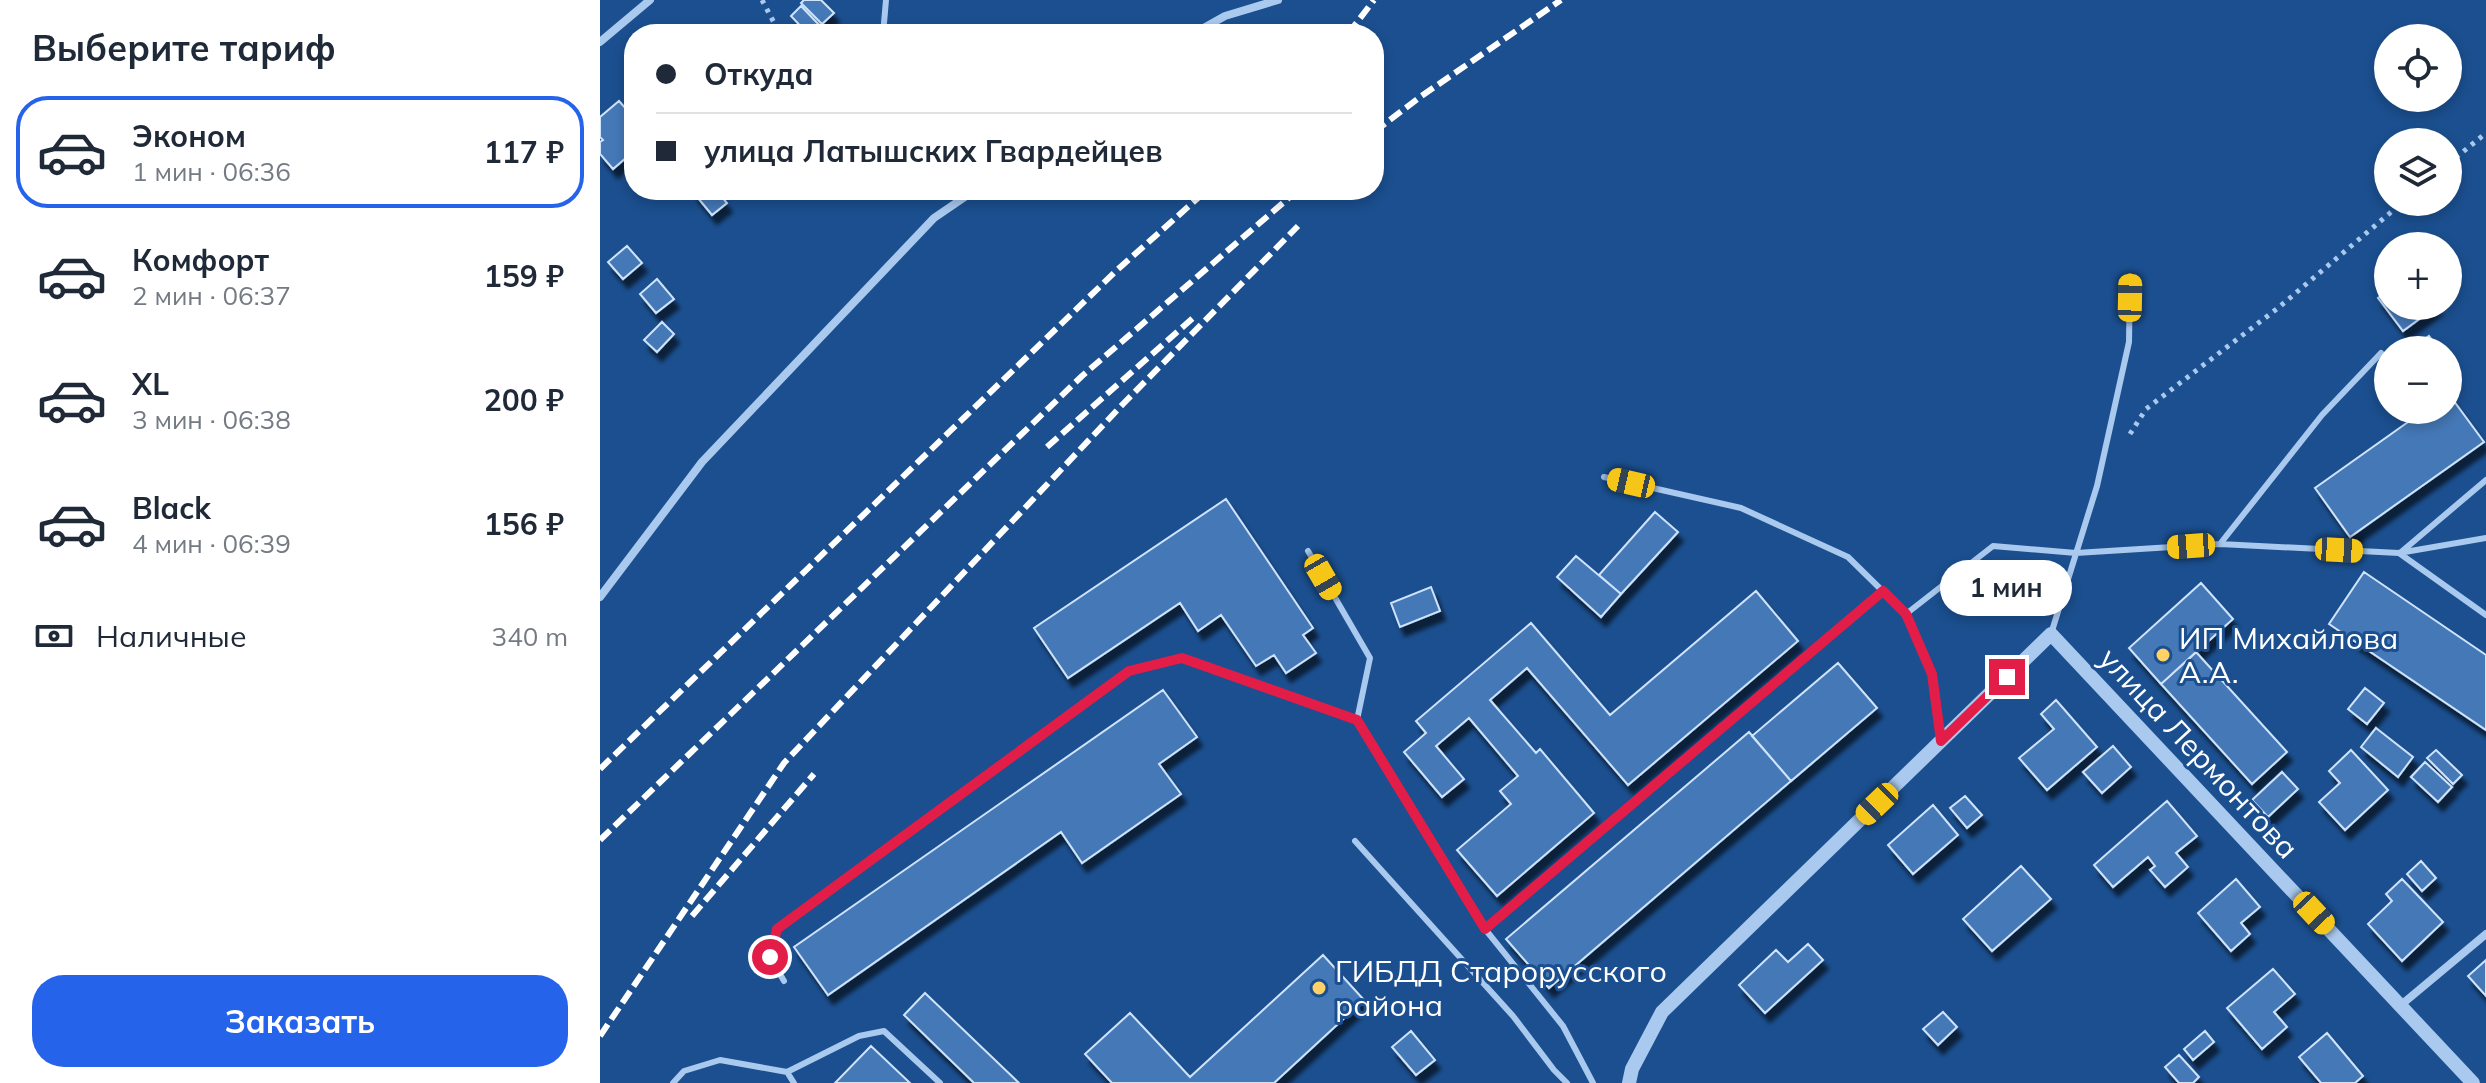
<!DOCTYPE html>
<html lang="ru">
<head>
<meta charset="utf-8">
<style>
  :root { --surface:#fff; --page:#f2f2f3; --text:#1f2937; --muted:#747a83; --line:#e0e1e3; --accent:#2563eb }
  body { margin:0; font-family:Mulish,sans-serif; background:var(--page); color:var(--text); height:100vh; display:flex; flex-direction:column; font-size:30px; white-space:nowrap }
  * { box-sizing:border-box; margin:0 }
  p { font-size:26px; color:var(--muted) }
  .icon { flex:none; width:44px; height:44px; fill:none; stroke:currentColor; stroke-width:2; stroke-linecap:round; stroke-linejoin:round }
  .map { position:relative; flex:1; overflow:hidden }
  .panel { display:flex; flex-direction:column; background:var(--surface); width:600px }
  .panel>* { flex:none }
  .top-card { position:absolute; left:24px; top:24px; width:760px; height:176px; border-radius:32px; box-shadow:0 4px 12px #0003; display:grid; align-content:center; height:176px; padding:0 32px; background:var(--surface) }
  .fabs { position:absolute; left:1774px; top:24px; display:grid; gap:16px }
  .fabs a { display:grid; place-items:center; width:88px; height:88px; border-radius:50%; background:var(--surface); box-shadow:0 4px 12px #0003; font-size:40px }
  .end { position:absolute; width:36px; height:36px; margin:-18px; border:10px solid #e11d48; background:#fff; box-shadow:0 0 0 4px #fff }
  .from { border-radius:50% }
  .bubble { position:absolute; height:56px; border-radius:28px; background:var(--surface); box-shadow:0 4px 12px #0003; font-size:26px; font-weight:700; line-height:56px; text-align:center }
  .car { position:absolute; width:24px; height:48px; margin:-24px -12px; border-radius:10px; box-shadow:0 0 6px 2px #0007; background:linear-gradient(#f5c518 24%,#345 0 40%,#f5c518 0 76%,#345 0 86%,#f5c518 0) }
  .top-card b { display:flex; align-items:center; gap:28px; height:76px; font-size:30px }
  .top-card b+b { border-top:2px solid var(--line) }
  .top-card i { width:20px; height:20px; background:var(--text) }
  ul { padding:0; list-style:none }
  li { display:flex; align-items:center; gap:24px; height:112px; margin:0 16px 12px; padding:0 16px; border:4px solid transparent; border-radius:32px }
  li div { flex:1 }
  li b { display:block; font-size:30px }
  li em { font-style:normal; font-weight:700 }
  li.selected { border-color:var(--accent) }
  li>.icon { width:72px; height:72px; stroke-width:1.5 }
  h2 { padding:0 32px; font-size:36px; line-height:96px }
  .pay { display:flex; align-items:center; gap:20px; height:88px; padding:0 32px; font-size:30px }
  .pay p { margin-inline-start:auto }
  .action { display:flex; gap:16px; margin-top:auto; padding:16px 32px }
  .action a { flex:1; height:92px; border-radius:32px; background:var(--accent); color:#fff; font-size:32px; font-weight:700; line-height:92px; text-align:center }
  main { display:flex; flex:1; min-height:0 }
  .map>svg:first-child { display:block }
</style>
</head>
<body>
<main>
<section class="panel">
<h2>Выберите тариф</h2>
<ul>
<li class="selected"><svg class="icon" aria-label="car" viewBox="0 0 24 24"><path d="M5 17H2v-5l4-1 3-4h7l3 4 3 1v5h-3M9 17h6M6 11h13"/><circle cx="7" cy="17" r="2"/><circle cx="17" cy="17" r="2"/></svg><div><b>Эконом</b><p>1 мин · 06:36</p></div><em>117 ₽</em></li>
<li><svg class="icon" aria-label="car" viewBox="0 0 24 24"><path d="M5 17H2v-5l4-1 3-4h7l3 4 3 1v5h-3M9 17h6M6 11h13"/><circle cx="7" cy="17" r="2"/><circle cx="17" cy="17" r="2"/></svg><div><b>Комфорт</b><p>2 мин · 06:37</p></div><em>159 ₽</em></li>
<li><svg class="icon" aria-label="car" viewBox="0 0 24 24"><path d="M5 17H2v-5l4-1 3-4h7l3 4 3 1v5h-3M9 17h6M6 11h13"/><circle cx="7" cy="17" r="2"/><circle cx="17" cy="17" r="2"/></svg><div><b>XL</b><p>3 мин · 06:38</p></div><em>200 ₽</em></li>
<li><svg class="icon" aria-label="car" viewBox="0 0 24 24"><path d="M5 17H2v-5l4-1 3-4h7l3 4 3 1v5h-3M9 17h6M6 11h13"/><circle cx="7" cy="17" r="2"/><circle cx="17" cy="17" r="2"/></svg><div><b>Black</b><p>4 мин · 06:39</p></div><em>156 ₽</em></li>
</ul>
<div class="pay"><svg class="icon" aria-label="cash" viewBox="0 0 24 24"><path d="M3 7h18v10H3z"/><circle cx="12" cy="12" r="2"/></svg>Наличные<p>340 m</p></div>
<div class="action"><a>Заказать</a></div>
</section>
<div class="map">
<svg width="1886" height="1083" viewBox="0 0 1886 1083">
  <defs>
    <filter id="shadow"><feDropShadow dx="5" dy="9" stdDeviation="2" flood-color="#0009"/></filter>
  </defs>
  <rect width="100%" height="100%" fill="#1b4f8f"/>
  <path fill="#4478b7" stroke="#cfe3fa" stroke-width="2" filter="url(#shadow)" d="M204,0h17l13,13 -12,11 -21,-21z
    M201,6l21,22 -6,6h-8l-17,-18z
    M19,101l15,17v33l-21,18 -13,-15v-12l3,-2 -3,-3v-20z
    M96,190h20l11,13 -15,12 -19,-23z
    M27,246l15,17 -19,16 -15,-17z
    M57,279l17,20 -18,14 -16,-19z
    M1788,291v15h49l-34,25 -25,-33z
    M62,322l12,12 -17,18 -13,-12z
    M1829,336l11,14h-30z
    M1848,393l36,49 -134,95 -35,-49 110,-78h23z
    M626,499l87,129 -10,7 13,18 -30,20 -12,-18 -18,11 -35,-51 -23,16 -18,-28 -112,75 -34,-50z
    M1055,512l23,20 -57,62 -22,-19z
    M976,556l45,38 -20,23 -44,-40z
    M1764,572l122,83v75l-157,-106z
    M1601,583l32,36 -72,65 -32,-36z
    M831,587l9,24 -40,16 -9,-24z
    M1156,591l42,50 -170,144 -101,-117 -37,32 46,53 4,-4 54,64 -97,83 -40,-46 54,-46 -11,-13 18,-15 -49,-58 -33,28 28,33 -22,18 -38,-45 22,-19 -10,-12 115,-98 79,92z
    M1596,652l91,100 -35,32 -91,-100z
    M1238,663l39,45 -86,73 -39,-45z
    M1765,688l19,15 -17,21 -19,-15z
    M563,690l34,47 -38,27 22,30 -99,69 -21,-31 -233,163 -34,-48z
    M1456,700l41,47 -50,43 -28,-32 35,-29 -13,-15z
    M1776,728l37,29 -15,20 -37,-30z
    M1149,732l42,49 -242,207 -43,-49z
    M1513,746l18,21 -29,26 -19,-21z
    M1751,750l37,40 -43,40 -26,-28 21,-19 -11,-12z
    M1836,750l26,25 -9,9 -26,-26z
    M1825,762l27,25 -14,15 -27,-25z
    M1682,772l16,17 -30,28 -16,-17z
    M1365,796l17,19 -15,13 -17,-20z
    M1567,801l30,35 -21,17 12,14 -23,20 -15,-17 5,-4 -7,-9 -35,30 -19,-22z
    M1333,805l25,30 -45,39 -25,-29z
    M1821,861l15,17 -14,13 -15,-17z
    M1421,866l30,33 -59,52 -29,-32z
    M1636,879l24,28 -19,16 9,11 -19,17 -33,-38z
    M1802,879l41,43 -41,39 -34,-37 24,-23 -6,-7z
    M1208,944l15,16 -58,53 -26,-28 37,-35 12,12z
    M723,955l41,45 -90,83h-162l-27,-29 45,-41 60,64z
    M1886,960v36l-18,-20z
    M1673,969l22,25 -21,18 13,15 -25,22 -35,-41z
    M325,993l94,90h-45l-70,-68z
    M1343,1012l14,15 -19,18 -15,-16z
    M811,1031l24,29 -19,15 -24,-28z
    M1605,1031l9,11 -21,18 -9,-11z
    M1727,1033l36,43 -8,7h-34l-22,-26z
    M271,1046l39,37h-75z
    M1579,1055l20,22 -6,6h-14l-14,-16z"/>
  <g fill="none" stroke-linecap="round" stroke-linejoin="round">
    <path stroke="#a9c9ee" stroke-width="5" stroke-dasharray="4 6" stroke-linecap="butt" d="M162,0l18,34
      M1848,164l38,-31
      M1530,434l16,-25 132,-101 125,-106"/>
    <path stroke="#a9c9ee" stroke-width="6" d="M284,23l2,-23
      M1004,477l137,31 107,49 58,57
      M1620,544l102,-129 59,-62
      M708,551l62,107 -13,62
      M1799,553l87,62
      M1800,553l86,-73
      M1451,634l46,-148 32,-144 1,-66
      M1341,738l-9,-64 -26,-60 87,-68 83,7 144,-9 179,9 87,-15
      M755,841l158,175 41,54 13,13
      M885,929l398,-338
      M184,981l-14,-24 7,-28 352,-258 53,-13 175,62 128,209 78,97 30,57
      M187,1072l7,11
      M73,1083l11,-12 36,-11 67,12 72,-36 25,-5 56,52"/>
    <path stroke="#a9c9ee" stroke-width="8" d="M593,34l32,-18 53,-16
      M0,42l50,-42
      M0,597l102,-135 232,-244 41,-28
      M1801,1005l85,-71"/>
    <path stroke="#a9c9ee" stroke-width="14" d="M1029,1083l3,-14 30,-57 389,-378 422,449"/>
    <path stroke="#fff" stroke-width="6" stroke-dasharray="14 6" stroke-linecap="butt" d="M748,34l26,-34
      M774,132l46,-35 141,-97
      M447,447l146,-129
      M0,769l516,-498 91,-81
      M0,840l482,-464 216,-186
      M92,916l122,-142
      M0,1036l184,-273 339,-359 175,-178"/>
  </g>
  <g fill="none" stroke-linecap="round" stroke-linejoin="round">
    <path stroke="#e11d48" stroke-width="10" d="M170,957l7,-28 352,-258 53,-13 175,62 128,209 398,-338 23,23 26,60 9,67 66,-64"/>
  </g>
  <g fill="#ffd166" stroke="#1b4f8f" stroke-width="3">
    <circle cx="1563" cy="655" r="8"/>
    <circle cx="719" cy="988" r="8"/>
  </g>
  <g text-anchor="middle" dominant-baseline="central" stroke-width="6" stroke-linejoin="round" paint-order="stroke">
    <g font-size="30" fill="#fff" stroke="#1b4f8f" text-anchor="start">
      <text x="1579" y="638">ИП Михайлова<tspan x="1579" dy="34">А.А.</tspan></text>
      <text x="735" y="971">ГИБДД Старорусского<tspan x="735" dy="34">района</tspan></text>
    </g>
    <g font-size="30" fill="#fff" stroke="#1b4f8f">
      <text transform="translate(1599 753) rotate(47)">улица Лермонтова</text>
    </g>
  </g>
</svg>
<div class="fabs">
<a><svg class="icon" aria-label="locate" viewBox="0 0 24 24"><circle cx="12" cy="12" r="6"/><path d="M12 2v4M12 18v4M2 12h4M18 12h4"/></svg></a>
<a><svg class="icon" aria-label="layers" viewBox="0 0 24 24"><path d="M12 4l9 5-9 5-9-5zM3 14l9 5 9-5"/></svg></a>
<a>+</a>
<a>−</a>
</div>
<i class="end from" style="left:170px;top:957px"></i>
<i class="end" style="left:1407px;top:677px"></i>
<div class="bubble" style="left:1340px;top:560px;width:132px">1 мин</div>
<i class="car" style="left:1530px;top:298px;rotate:1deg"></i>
<i class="car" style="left:1031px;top:483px;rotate:283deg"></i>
<i class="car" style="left:1591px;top:546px;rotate:266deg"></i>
<i class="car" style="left:1739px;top:550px;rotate:93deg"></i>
<i class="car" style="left:723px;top:577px;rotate:150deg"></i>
<i class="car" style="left:1277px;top:804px;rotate:226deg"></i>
<i class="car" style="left:1714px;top:913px;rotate:137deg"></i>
<div class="top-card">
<b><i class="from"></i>Откуда</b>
<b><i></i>улица Латышских Гвардейцев</b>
</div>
</div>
</main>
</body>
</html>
